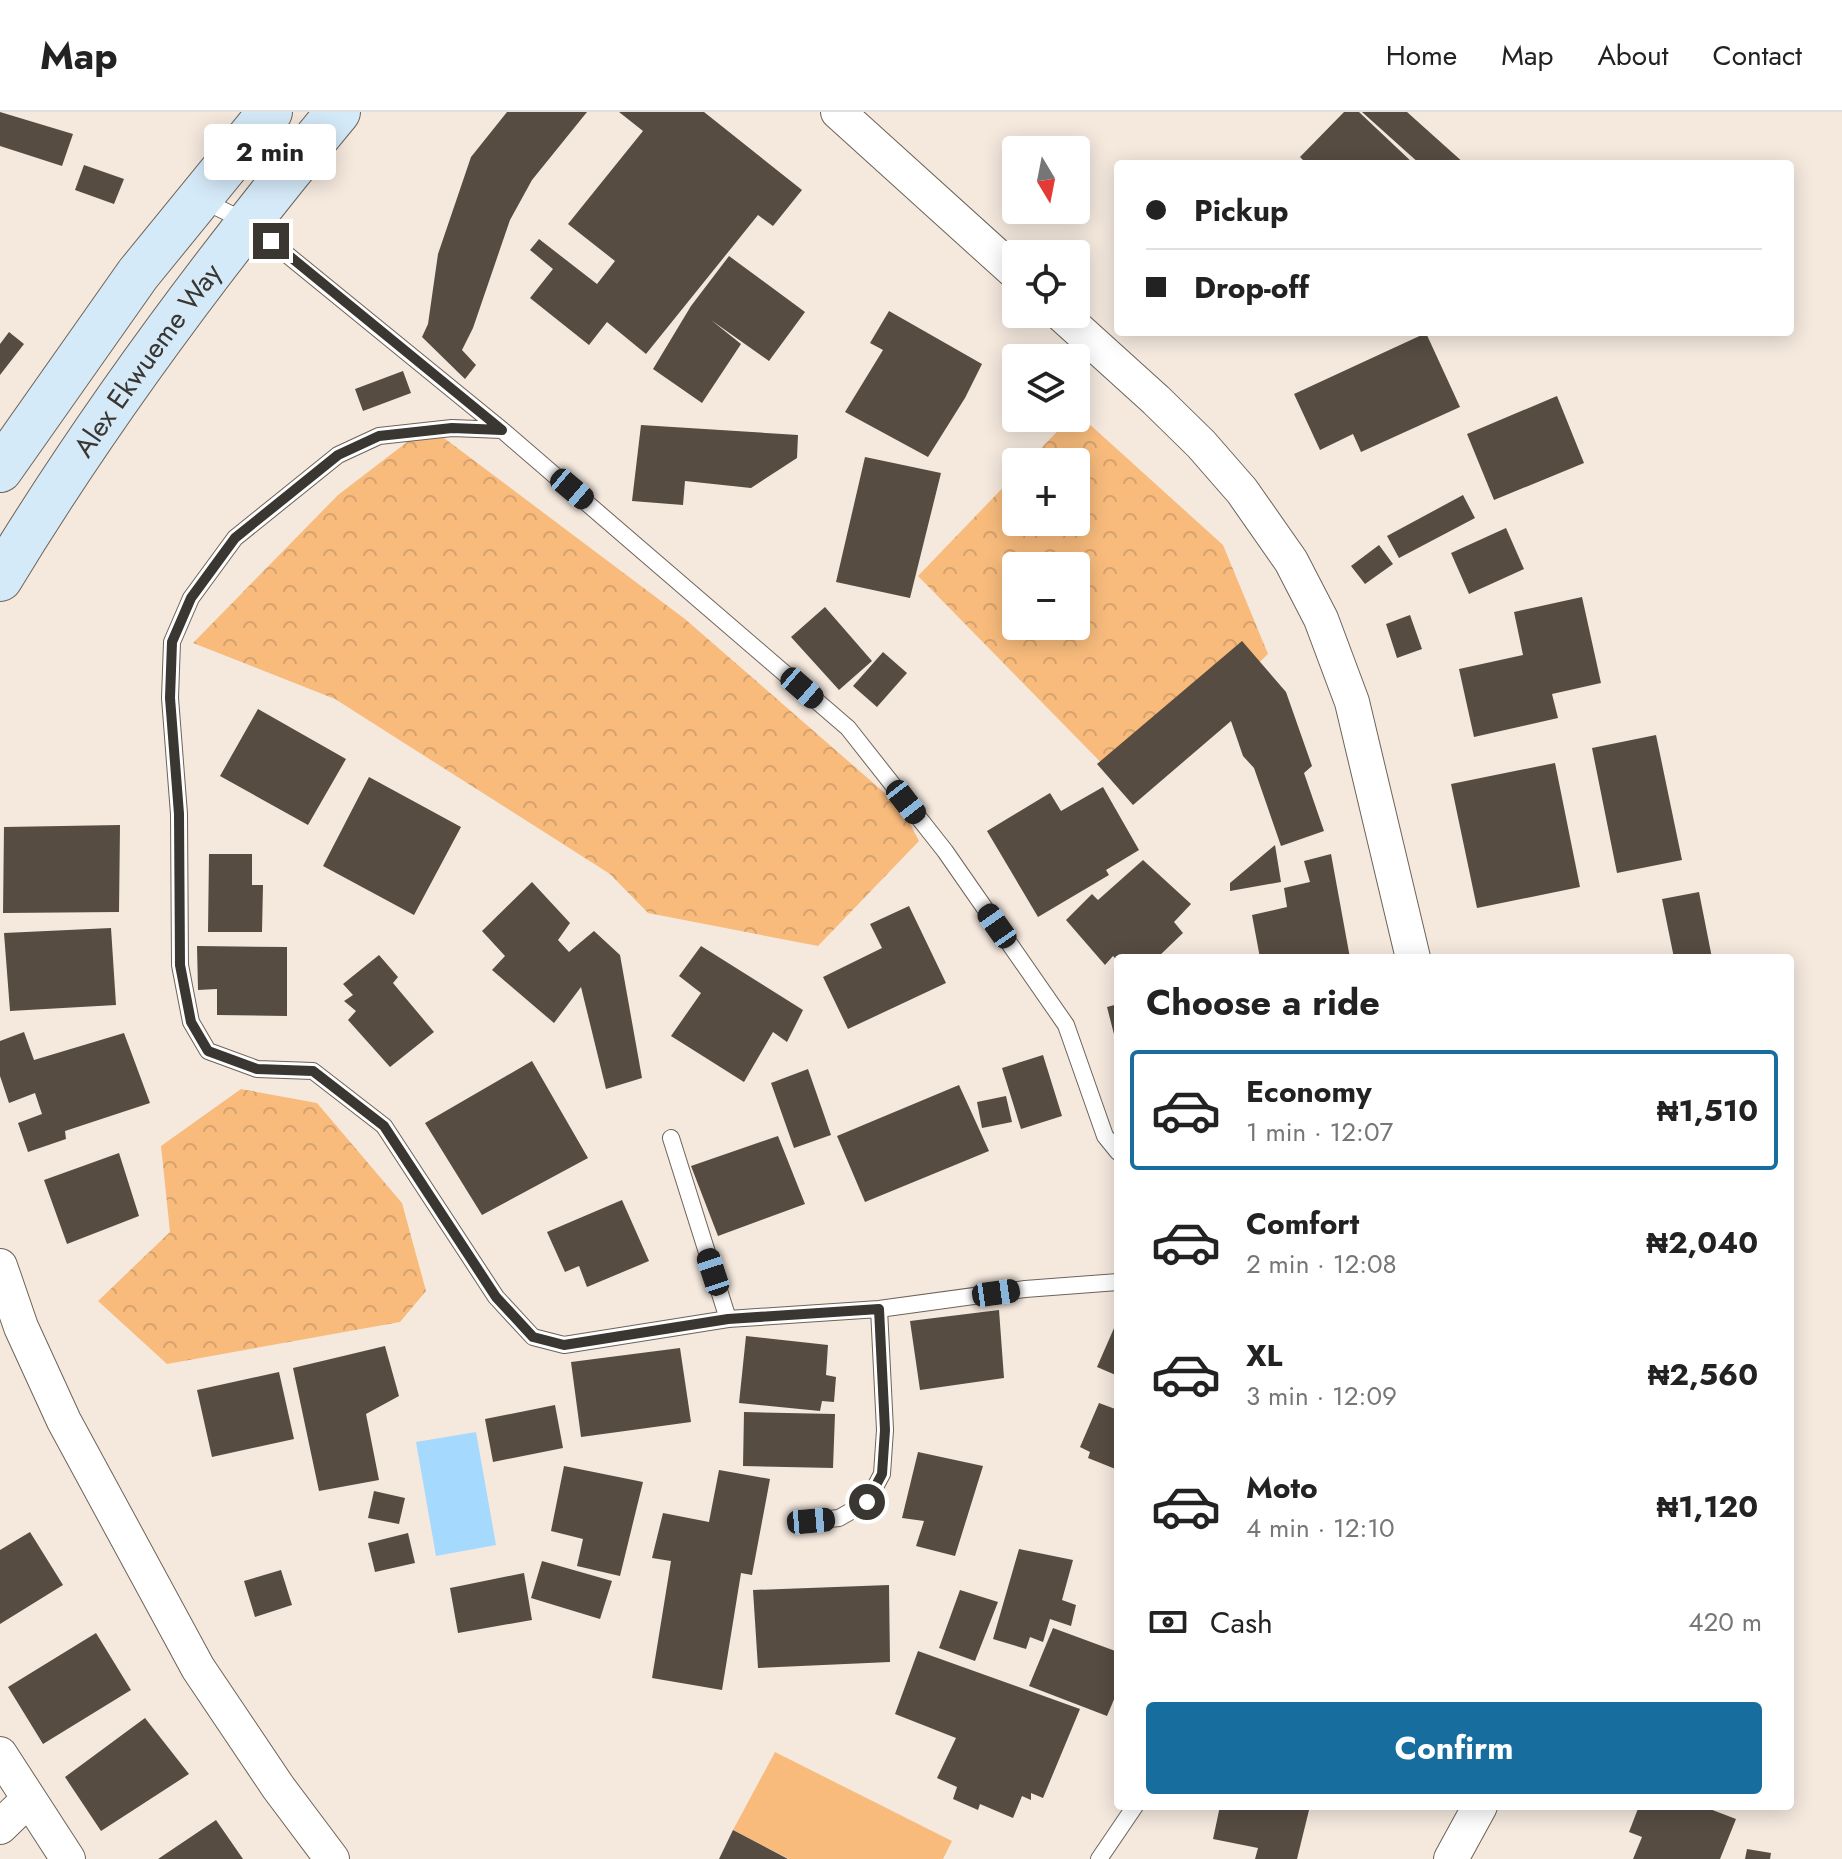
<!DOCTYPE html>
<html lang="en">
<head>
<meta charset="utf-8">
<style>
  :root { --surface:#fff; --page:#f6f6f6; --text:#222; --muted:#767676; --line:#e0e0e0; --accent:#176e9e }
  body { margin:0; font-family:Jost,sans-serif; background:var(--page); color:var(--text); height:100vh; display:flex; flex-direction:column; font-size:30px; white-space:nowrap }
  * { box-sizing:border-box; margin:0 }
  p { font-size:26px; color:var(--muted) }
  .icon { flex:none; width:44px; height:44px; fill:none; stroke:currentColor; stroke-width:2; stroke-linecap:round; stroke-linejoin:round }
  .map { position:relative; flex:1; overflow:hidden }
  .side { position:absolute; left:1114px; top:842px; width:680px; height:856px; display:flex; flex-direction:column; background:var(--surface); border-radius:8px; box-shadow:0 4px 20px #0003 }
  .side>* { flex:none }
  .banner { position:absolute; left:1114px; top:48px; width:680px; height:176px; border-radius:8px; box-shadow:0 4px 20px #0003; display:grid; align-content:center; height:176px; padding:0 32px; background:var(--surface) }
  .needle { width:52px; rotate:170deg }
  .buttons { position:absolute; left:1002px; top:24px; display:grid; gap:16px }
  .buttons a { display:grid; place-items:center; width:88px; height:88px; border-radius:8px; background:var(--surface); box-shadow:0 4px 20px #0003; font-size:40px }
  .end { position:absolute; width:36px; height:36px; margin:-18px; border:10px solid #3a3631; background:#fff; box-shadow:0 0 0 4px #fff }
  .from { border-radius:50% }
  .bubble { position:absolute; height:56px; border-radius:8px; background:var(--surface); box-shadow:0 4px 20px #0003; font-size:26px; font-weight:700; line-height:56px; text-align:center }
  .car { position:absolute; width:24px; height:48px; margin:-24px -12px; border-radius:10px; box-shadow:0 0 6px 2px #0007; background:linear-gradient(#222 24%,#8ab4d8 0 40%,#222 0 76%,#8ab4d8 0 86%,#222 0) }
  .banner b { display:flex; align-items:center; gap:28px; height:76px; font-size:30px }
  .banner b+b { border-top:2px solid var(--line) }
  .banner i { width:20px; height:20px; background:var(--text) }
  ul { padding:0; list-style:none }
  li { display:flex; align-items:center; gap:24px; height:120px; margin:0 16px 12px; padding:0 16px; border:4px solid transparent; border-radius:8px }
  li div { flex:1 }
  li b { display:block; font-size:30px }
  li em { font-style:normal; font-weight:700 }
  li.selected { border-color:var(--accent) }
  li>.icon { width:72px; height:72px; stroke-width:1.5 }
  h2 { padding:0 32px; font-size:36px; line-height:96px }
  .pay { display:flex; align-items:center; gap:20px; height:88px; padding:0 32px; font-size:30px }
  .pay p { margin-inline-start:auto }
  .button { display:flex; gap:16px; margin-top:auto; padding:16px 32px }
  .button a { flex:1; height:92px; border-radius:8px; background:var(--accent); color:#fff; font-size:32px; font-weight:700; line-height:92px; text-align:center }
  header { display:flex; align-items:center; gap:48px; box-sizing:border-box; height:112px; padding:0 40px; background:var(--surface); border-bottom:2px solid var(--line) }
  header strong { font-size:38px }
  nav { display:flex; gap:44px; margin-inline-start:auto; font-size:28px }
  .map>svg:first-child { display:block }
</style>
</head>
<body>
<header>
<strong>Map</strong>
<nav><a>Home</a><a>Map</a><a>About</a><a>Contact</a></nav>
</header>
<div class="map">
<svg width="1842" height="1747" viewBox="0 0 1842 1747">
  <defs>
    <pattern id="park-crowns" width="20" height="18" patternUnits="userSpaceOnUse" patternTransform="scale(2)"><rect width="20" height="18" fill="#f8bb7c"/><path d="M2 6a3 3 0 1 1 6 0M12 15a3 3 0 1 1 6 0" fill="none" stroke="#d5a16c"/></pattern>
  </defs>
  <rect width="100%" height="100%" fill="#f5e9de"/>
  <path fill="url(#park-crowns)" fill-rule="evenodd" d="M1076,300l147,133 45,109 -141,135 -209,-213 98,-102v48h60v-60h-48l42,-44h6zM1016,454h60v60h-60z
    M428,314l257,193 217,189 17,33 -101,105 -170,-33 -38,-39 -275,-175 -142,-56 145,-148z
    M241,977l76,14 85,100 24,88 -26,31 -233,42 -69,-63 72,-69 -9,-86z"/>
  <path fill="#f8bb7c" d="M775,1640l177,89 -9,18h-154l-56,-29z"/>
  <path fill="#a5d9fe" d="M476,1320l20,113 -60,11 -20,-114z"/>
  <path fill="#564c42" d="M0,0l73,22 -11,32 -62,-20z
    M507,0h80l-55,68 -22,40 -37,108 -11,22 14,15 -11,14 -43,-42 6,-13 10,-70 33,-97z
    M619,0h85l98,78 -29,36 -15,-11 -112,139 -39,-32 -18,23 -59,-47 23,-29 -23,-19 9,-11 58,45 18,-23 -47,-37 75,-93z
    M1344,0h15l55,52h-107l-7,-7z
    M1362,0h45l58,52h-45z
    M84,53l40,14 -10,25 -39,-14z
    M729,144l76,56 -36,49 -58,-41 30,24 -39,59 -49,-34 38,-63z
    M889,199l93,53 -17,34 -37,59 -83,-45 38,-62 -13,-7z
    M9,220l15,12 -24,31v-31z
    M1426,221l34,74 -99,45 -8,-18 -33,16 -26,-56z
    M403,259l8,22 -48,18 -8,-22z
    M1557,284l27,67 -90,37 -27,-66z
    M641,313l157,10 -1,23 -46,30 -66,-7 -2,24 -51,-4z
    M865,345l76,16 -31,125 -74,-16z
    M1463,383l12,23 -76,40 -12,-22z
    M1506,416l18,41 -55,25 -18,-41z
    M1379,433l14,19 -28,20 -14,-18z
    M1582,485l19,86 -49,11 6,24 -84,19 -15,-68 64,-14 -9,-43z
    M825,495l47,54 -33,29 -48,-53z
    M1410,503l12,34 -25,9 -11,-34z
    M1242,529l44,51 26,74 -8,7 20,58 -43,15 -27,-78 -11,-12 -12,-35 -98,84 -36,-41z
    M883,540l24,21 -30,34 -24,-21z
    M258,597l88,50 -38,66 -88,-49z
    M1656,623l26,125 -65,13 -25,-125z
    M1555,651l25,124 -103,21 -26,-124z
    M369,665l92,50 -47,88 -91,-49z
    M1103,675l36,63 -33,20 3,5 -71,42 -51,-86 63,-38 11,18z
    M120,713l-1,87 -116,1 1,-86z
    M1275,733l6,37 -51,9v-8z
    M209,742h43v31h11l-1,47h-54z
    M1331,742l19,104h-90l-8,-43 35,-8 -3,-19 26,-6 -6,-21z
    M1143,748l48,44 -17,18 9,11 -26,25h-19l-4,-3 -2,3h-14v3l-5,-5 -8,9 -39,-45 26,-26 6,6z
    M532,770l38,41 -12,17 11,12 25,-21 26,24 22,123 -36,11 -25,-102 -27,36 -62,-53 13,-14 -23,-25z
    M1699,780l13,66h-38l-12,-59z
    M909,794l37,77 -98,46 -25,-52 59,-29 -12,-24z
    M111,816l5,77 -106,6 -6,-78z
    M197,834l90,1v69l-70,-1v-26l-19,1z
    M701,834l102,64 -16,32 -14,-10 -29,50 -73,-46 30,-43 -22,-17z
    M379,843l19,22 -5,6 41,49 -44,35 -42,-47 8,-9 -12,-10 9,-6 -10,-11z
    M1118,892v42h-1l-10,-39z
    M24,920l10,28 90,-27 26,70 -85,28 1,8 -38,13 -10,-29 24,-9 -7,-21 -26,10 -9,-27v-35z
    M1043,943l19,61 -41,13 -19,-61z
    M532,949l56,97 -106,57 -57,-92z
    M808,957l23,66 -37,13 -23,-65z
    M959,973l30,66 -124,51 -28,-66z
    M1006,984l6,26 -30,6 -5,-26z
    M778,1024l27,68 -87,32 -27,-70z
    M119,1041l20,63 -72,28 -23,-64z
    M622,1088l27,61 -62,26 -8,-21 -14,6 -18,-40z
    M999,1198l5,68 -84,12 -10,-69z
    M1118,1207v57l-21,-9z
    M746,1224l82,9 -2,30 10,2 -2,25 -12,-1 -2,10 -81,-8z
    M385,1234l14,50 -33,18 13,66 -60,11 -26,-123z
    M680,1236l11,74 -110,15 -10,-75z
    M279,1260l15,67 -82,18 -15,-67z
    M1099,1291l19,7v60l-30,-12 2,-6 -10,-5z
    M555,1293l8,43 -70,14 -8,-43z
    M744,1300l91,2 -2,54 -90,-2z
    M918,1340l65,14 -28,90 -39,-10 8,-25 -22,-3z
    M564,1354l79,16 -23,94 -43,-10 6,-27 -32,-8z
    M719,1358l51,9 -18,96 -11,-2 -19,117 -70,-12 19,-117 -19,-3 11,-45 46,9z
    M374,1379l31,7 -6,26 -31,-6z
    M30,1420l33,53 -63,39v-74z
    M408,1421l7,30 -40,9 -7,-29z
    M1019,1437l54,11 -11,40 14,5 -5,21 -21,-7 -7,23 -13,-5 -4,12 -33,-10z
    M542,1449l70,20 -12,38 -69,-21z
    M281,1458l11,35 -37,12 -11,-36z
    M524,1461l8,47 -74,13 -8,-45z
    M889,1473l1,77 -132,6 -5,-78z
    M960,1478l38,12 -23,59 -36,-13z
    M1053,1516l65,24v38l-11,26 -78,-30z
    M96,1521l35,57 -88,54 -35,-57z
    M918,1539l162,58 -37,89 -12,-5v7l-9,-4 -9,22 -33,-14 -2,6 -25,-11 4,-12 -20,-9 19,-40 -61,-24z
    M145,1606l44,56 -88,57 -36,-54z
    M1220,1694h90l-13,53h-42l3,-11 -45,-9z
    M1639,1694h63l34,13 -16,40h-87l9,-22 -13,-5z
    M216,1708l27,39h-85z
    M733,1718l55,29h-69z
    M1747,1737l24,4 -1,6h-25z"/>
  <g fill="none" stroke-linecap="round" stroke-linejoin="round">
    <defs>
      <path id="lane" d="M202,88l45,22 255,208 346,298 97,123 121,174 39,111 13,16
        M502,318l-50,-2 -73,8 -41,19 -103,83 -44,60 -19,44 -2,56 9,116 1,151 11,57 17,29 49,18 56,2 71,55 112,171 37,40 31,8 164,-26 151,-10 146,-20 93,-7
        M671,1026l57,181
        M811,1409l28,-3 28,-16 15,-28 3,-44 -6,-121
        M1099,1747l36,-53"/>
      <path id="street" d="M838,0l178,161
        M1061,202l95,86 45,44 41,47 49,70 30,58 31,83 61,256
        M0,1154l21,61 43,94 134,247 80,119 54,72
        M0,1642l68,105
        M0,1715l29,-28
        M1451,1747l29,-53"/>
      <g id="secondary">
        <path d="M0,358l138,-196 132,-162"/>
        <path id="s1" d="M0,467c100,-165 215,-319 338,-467"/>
      </g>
    </defs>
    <use href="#lane" stroke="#6d6359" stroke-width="18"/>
    <use href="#street" stroke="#6d6359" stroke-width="36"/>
    <use href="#secondary" stroke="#6d6359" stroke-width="46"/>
    <use href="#lane" stroke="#fff" stroke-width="16"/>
    <use href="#street" stroke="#fff" stroke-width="34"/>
    <use href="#secondary" stroke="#d5eaf9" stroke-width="44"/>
  </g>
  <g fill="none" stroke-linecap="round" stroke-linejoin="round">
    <path stroke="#3a3631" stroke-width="10" d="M271,129l231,189 -50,-2 -73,8 -41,19 -103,83 -44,60 -19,44 -2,56 9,116 1,151 11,57 17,29 49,18 56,2 71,55 112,171 37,40 31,8 164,-26 151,-10 6,121 -3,44 -15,28"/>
  </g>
  <g text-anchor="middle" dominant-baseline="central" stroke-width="8" stroke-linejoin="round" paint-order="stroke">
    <g font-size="28" fill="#3a3631" stroke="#fff">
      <text stroke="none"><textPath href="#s1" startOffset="264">Alex Ekwueme Way</textPath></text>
    </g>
  </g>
</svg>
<div class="buttons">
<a><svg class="needle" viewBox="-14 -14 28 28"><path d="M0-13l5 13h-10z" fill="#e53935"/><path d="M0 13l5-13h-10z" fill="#767676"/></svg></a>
<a><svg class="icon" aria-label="locate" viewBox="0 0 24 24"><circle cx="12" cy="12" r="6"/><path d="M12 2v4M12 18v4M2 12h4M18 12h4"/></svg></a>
<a><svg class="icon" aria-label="layers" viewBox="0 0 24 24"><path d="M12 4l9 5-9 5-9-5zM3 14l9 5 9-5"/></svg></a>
<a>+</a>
<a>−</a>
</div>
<i class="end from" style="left:867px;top:1390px"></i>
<i class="end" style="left:271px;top:129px"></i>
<div class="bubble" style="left:204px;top:12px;width:132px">2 min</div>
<i class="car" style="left:572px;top:377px;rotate:130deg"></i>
<i class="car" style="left:802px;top:576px;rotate:131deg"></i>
<i class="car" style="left:906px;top:690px;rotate:142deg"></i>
<i class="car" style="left:997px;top:814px;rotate:325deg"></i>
<i class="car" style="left:713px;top:1160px;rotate:342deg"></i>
<i class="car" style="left:996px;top:1181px;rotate:82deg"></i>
<i class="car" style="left:811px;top:1409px;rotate:85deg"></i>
<div class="banner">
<b><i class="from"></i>Pickup</b>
<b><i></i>Drop-off</b>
</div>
<section class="side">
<h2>Choose a ride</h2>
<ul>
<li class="selected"><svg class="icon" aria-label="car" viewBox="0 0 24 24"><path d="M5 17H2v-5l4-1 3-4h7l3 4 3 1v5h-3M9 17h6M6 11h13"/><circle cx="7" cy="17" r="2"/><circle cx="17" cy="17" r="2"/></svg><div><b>Economy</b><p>1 min · 12:07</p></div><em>₦1,510</em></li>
<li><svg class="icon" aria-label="car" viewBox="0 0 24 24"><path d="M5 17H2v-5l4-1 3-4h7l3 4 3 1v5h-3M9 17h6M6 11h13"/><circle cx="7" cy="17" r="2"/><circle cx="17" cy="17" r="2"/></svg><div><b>Comfort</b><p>2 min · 12:08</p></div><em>₦2,040</em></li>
<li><svg class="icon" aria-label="car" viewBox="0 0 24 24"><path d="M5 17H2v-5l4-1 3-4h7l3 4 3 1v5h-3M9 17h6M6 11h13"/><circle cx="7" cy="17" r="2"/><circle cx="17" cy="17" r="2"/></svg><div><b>XL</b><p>3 min · 12:09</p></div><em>₦2,560</em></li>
<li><svg class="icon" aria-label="car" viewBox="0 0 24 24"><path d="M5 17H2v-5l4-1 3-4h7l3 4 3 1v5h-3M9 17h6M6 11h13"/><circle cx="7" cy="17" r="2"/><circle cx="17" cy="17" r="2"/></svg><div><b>Moto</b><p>4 min · 12:10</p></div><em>₦1,120</em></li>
</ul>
<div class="pay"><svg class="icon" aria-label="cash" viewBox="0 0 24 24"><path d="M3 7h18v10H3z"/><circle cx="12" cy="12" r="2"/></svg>Cash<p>420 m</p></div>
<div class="button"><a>Confirm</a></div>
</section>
</div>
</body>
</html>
